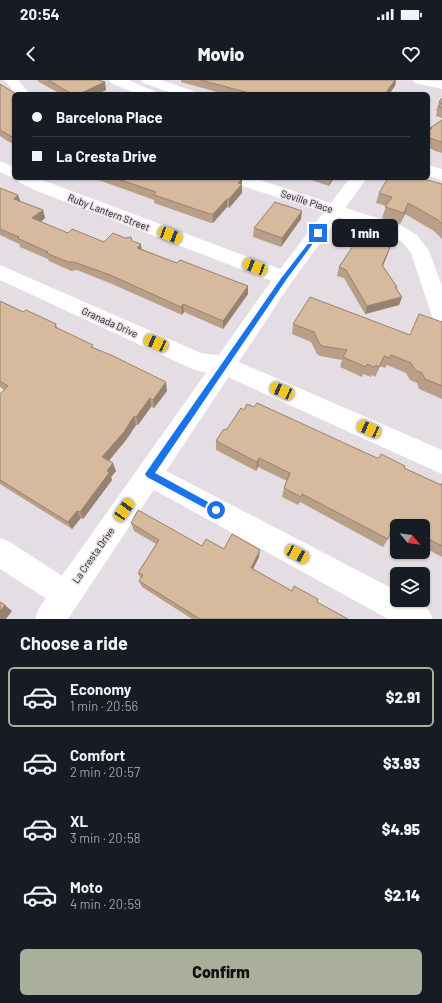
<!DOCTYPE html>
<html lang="en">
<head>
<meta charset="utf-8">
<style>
  :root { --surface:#171b24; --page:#242831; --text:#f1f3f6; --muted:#9ea1a6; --line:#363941; --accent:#aaaf9b }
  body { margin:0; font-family:Barlow,sans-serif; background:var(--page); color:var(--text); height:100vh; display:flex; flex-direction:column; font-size:15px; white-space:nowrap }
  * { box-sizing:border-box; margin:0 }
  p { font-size:13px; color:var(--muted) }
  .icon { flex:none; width:22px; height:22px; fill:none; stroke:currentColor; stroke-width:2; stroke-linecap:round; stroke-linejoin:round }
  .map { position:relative; height:539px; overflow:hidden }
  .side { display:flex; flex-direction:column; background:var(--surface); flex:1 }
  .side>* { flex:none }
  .hud { position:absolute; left:12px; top:12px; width:418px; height:88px; border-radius:6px; box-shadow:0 1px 3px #0004; display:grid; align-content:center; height:88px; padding:0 20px; background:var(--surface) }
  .needle { width:26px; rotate:119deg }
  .buttons { position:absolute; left:390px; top:439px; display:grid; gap:8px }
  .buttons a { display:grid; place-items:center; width:40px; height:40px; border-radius:6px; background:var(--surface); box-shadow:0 1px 3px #0004; font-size:20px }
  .end { position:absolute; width:18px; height:18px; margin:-9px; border:5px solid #1a73e8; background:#fff; box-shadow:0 0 0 2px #fff }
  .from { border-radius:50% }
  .bubble { position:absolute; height:28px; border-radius:6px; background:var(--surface); box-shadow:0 1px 3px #0004; font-size:13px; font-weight:800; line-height:28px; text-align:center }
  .car { position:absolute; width:12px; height:24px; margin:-12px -6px; border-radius:5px; box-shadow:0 0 3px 1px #0007; background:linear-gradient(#f5c518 24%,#345 0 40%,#f5c518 0 76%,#345 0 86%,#f5c518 0) }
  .hud b { display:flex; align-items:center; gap:14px; height:38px; font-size:15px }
  .hud b+b { border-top:1px solid var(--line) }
  .hud i { width:10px; height:10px; background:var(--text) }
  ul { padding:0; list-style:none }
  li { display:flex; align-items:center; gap:12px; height:60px; margin:0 8px 6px; padding:0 12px; border:2px solid transparent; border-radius:6px }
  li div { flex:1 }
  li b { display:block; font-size:15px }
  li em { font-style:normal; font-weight:800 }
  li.on { border-color:var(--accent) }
  li>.icon { width:36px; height:36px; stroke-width:1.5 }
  h2 { padding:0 20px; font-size:18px; line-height:48px }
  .primary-button { display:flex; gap:8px; margin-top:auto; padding:8px 20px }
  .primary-button a { flex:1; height:46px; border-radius:6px; background:var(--accent); color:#111; font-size:16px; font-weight:800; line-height:46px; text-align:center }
  .status { display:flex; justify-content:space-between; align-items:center; height:28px; padding:0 20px; background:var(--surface); direction:ltr }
  .status svg { height:11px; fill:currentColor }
  header { display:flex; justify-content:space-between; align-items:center; height:52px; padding:0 20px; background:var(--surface); font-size:18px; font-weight:800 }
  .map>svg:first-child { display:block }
</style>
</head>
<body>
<div class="status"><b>20:54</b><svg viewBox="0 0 49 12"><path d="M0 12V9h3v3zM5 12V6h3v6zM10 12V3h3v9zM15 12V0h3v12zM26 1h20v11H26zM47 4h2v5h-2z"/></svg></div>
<header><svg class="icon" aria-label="back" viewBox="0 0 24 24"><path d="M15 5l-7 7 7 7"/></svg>Movio<svg class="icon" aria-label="heart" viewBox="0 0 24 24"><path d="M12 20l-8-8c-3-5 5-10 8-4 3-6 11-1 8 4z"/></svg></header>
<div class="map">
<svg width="442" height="539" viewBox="0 0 442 539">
  <rect width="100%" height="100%" fill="#e5dde4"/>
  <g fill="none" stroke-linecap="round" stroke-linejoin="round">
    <path fill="#fff" fill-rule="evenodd" d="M4,0h14l12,14h-14z
      M413,0l29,1v8l-27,-6z
      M0,81l14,6v11l-14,-6z
      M16,98h21l254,95 3,5 -3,5 -7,2 -7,-2 -240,-92 -19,-9z
      M228,98h25l149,48 15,9 12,16 13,35v38l-7,-2 -3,-6 -21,-63 -8,-10 -13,-9 -160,-52z
      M0,185l201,88 23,3 8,3 210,91v24l-221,-100 -23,-3 -8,-3 -190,-88z
      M149,382l248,129v9c18,0 29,1 36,19h-45l-248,-137 -4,-8 4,-8z
      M0,458l10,4 66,43 5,10 -5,10 -10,5 -10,-5 -56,-36z"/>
    <path fill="#fff" fill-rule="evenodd" d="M109,0h19l26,11 2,3h-19l-26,-11z
      M141,0h20l32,11 2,3h-20l-32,-11z
      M428,85l14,4v11l-14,-4z
      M350,98h17l-76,105 -223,336h-33l4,-11 238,-335z"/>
  </g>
  <path fill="#b99f88" d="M37,0h62l6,2 1,8 -9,4h-36l-22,-12z
    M181,0h215l-1,6 -6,8h-165l-43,-12z
    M0,4l14,10v50l-7,-3 -7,-5z
    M442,18v20l-6,-2 1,-5h-1l3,-9z
    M442,40v33l-7,-2 -7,-4v-16l1,-1 1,-2z
    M93,98h146l3,1v14l-13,15 -2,-1 -14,16h-2l-57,-20v-3z
    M305,98h29l-5,8z
    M442,104v55l-8,-8 -29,-17 -5,10 -18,-6 4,-12 -10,-3 3,-10z
    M0,108l18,7 2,6 23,9 2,8 -4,4 27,11 36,9 28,-1 10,8 35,14 71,23v8l-25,35 -39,-17 -2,3 -70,-31 -35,-14 -6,1 -22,-10 -1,-2 -28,-12 -1,-3 -19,-9z
    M301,139l-20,28 -28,-10 1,-9z
    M375,146l21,4 -3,8 -4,9 1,1 -3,8 -4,10 19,31 -3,8 -34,9 -21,-36 -7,-2 2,-9z
    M0,221l23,11 33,12 1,4 37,20 73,43 -13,17 -3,-1 -13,18h-2l-10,15 -17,21 7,10 -5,6 1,3 -29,39 -2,-1 -9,11 -72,-45v-90l4,-4 -4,-3z
    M442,242v77l-23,-10 -2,-6 -7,-3 -4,-7 -19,-8 -2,3 -5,-2 -5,11 -3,-2 -1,2 -8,-3 -1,3 -22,-10 2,-7 -22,-4 -3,-2 -6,-12 -19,-8 1,-10 117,11z
    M216,361l161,17 27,10 37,17 1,-2v74l-19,-10v-21h-26v8l-6,-4 -3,9 -5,8 -83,-45 -2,3 -16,-8 2,-9 3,-7 -29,-14 -2,4 -40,-21z
    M131,443l71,23 22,3 35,8 -6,12 39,22 25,11 31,17h-156l-50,-32 -3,-6 2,-2 -3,-6 18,-29 -22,-13z"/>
  <path fill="#96826f" d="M395,0h1l-1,6 -6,8h-4z
    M105,2l1,8 -9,4h-18z
    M331,98h3l-5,8z
    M242,99v14l-13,15v-9l9,-16z
    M18,115l3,8 -7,-4z
    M227,119v8l-14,16v-9z
    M408,123l-3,11 -5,10 4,-11z
    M43,130l2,8 -10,9 -3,-9z
    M302,131l-1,8 -20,28 1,-9z
    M396,150l-3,8 -8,17 3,-8z
    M141,164l1,8 -5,-4z
    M390,168l-3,8 -7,17 2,-8z
    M248,206v8l-25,35v-8z
    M402,217l-3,8 -34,9 2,-8z
    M183,224l1,8 -2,3 -1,-8z
    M384,276l-4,10 -5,11 4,-10z
    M166,302l1,9 -13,17 -1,-8z
    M150,318l1,9 -13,18 -2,-8z
    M134,336l2,9 -10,15 -21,25 -3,-8z
    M259,378l-1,9 -2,4 1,-9z
    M113,383l3,8 -5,6 1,3 -29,39 -3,-7z
    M77,431l4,7 -9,11 -4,-7z
    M260,470l-1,7 -9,18 1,-7z
    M5,525l7,6 -6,8h-6v-8z"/>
  <path fill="#d7b99e" stroke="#96826f" d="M48,0h51l6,2 -26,12h-7z
    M200,0h195l-10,14h-132z
    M0,4l16,10h-2v44l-10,-6 -4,-2z
    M442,18v10l-3,-1 2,-4 -2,-1z
    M442,40v22l-4,-1 -10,-4v-6l4,-3h-2z
    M115,98h124l3,1 -4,4 4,1 -13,15h-2l-14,15h-3l-56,-19 2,-3z
    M388,98h32l22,6v40l-4,-4 -30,-17 -4,10 -19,-6 7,-10 -13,-4z
    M0,108l18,7 -4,4 29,11 -11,8 36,15 4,-4 32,13 9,-9 12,5 6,-1 1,4 9,3 -4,4 40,15 3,-3 68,26 -25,35 -40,-17 -2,3 -71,-32 -36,-13h-6l-22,-9 2,-1 -31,-14 2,-1 -19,-8z
    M275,122l27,9 -20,27 -28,-10z
    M377,142l19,8 -8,17 2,1 -8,17 15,22h-2l7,10 -35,9 -21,-36 -7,-3 16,-24 10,-20 10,3z
    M310,217l100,38 9,-21 23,8v64l-17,-7 -3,-6 -7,-3 -4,-7 -20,-8 -1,3 -6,-2 -5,11 -3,-2 -2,2 -7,-3 -1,3 -23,-10 4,-7 -25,-4 -3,-3 -5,-11 -21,-8z
    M0,221l23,11 3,-2 30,14 -1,3 38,18 -2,2 20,8 55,27 -13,18 -3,-2 -14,19 -2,-1 -10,16 -22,25 11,6 -6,8 2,2 -29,39 -3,-1 -9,11 -68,-42v-86l8,-8 -8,-5z
    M257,323l120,55h2l2,-4 24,12 -1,2 37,17 1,-2v63l-19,-10v-10h-20l-9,-4 -6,17 -86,-45 -1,3 -17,-9 6,-15 -31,-15 -2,4 -41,-21 7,-11 4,-1 14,-21 3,2 3,-6 7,3z
    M138,430l64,36 4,-7 18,10 8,-15 28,16 -9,18 41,23 2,-5 24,13 -1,3 31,17h-148l-61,-38 4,-6 -5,-2 21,-33 -28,-17z
    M0,522l5,3 -5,6z"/>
  <path fill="#1a73e8" d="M318,151l2,1v2l-34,46 -131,193 64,35v5l-3,1 -69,-37 -2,-3 137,-197z"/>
  <g text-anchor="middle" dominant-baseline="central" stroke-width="3" stroke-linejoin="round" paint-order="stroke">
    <g font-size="10" fill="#1f1c1e" stroke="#e5dde4">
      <text transform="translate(307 121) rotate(18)">Seville Place</text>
      <text transform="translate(109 132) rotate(21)">Ruby Lantern Street</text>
      <text transform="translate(110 242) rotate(24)">Granada Drive</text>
      <text transform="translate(93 475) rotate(-55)">La Cresta Drive</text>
    </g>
  </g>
</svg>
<div class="buttons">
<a><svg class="needle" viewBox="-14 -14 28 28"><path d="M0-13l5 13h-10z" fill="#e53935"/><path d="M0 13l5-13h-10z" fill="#9ea1a6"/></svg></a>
<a><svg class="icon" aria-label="layers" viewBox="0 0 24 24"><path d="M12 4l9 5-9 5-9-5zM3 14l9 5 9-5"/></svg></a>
</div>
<i class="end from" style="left:216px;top:430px"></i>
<i class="end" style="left:318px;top:153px"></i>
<div class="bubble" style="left:332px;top:139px;width:66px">1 min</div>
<i class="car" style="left:170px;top:155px;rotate:111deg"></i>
<i class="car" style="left:255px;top:187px;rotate:291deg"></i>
<i class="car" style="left:156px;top:263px;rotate:294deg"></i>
<i class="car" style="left:282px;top:311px;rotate:294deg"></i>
<i class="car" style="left:369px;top:349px;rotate:294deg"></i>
<i class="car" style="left:124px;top:430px;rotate:35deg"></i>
<i class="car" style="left:297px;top:474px;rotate:118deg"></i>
<div class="hud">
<b><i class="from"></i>Barcelona Place</b>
<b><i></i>La Cresta Drive</b>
</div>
</div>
<section class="side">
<h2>Choose a ride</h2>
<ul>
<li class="on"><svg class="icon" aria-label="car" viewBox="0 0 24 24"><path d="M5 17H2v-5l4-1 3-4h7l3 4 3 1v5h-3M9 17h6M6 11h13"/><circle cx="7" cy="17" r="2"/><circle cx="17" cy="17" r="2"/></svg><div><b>Economy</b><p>1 min · 20:56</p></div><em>$2.91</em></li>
<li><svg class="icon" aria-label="car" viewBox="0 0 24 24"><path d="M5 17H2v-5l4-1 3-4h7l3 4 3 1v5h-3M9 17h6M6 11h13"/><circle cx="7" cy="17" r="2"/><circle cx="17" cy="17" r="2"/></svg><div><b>Comfort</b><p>2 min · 20:57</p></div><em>$3.93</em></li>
<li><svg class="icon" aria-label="car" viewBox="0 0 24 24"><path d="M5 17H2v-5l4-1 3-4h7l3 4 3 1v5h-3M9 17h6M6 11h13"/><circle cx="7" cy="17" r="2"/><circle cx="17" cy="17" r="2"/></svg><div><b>XL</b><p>3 min · 20:58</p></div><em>$4.95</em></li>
<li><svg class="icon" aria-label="car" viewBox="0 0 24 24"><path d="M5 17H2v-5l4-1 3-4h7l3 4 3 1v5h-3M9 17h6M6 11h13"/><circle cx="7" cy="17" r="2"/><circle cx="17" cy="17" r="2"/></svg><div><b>Moto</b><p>4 min · 20:59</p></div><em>$2.14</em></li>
</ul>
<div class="primary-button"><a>Confirm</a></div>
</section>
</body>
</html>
